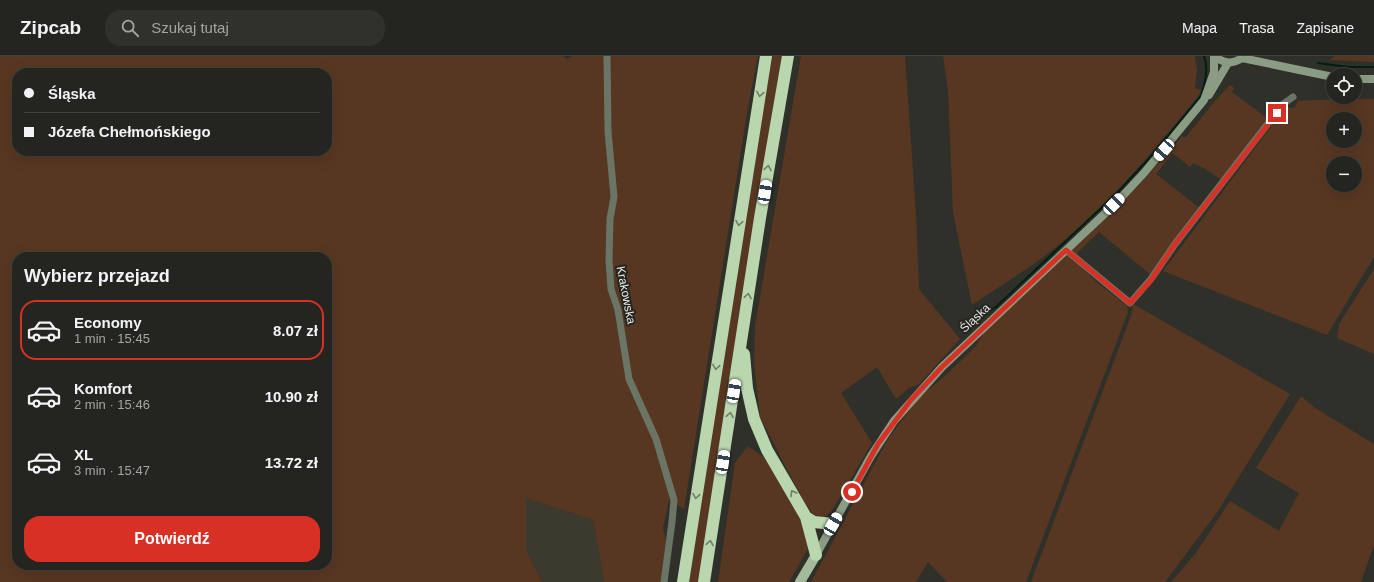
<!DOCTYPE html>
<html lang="pl">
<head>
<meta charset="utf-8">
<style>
  :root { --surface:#242420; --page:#30302d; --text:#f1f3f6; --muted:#a3a4a5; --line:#41413e; --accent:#d93025 }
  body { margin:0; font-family:Arial,sans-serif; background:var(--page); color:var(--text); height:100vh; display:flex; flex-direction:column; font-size:15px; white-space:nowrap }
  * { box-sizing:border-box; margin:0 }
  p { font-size:13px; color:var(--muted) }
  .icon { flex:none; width:22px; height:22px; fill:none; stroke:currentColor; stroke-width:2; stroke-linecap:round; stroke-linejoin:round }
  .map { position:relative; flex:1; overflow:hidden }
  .panel { position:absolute; left:12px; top:196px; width:320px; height:318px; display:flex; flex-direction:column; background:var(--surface); border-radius:16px; box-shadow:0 4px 16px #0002,0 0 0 1px var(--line) }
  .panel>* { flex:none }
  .banner { position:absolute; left:12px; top:12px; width:320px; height:88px; border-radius:16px; box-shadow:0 4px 16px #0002,0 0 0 1px var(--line); display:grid; align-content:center; height:88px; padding:0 12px; background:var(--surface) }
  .controls { position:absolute; left:1326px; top:12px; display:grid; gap:8px }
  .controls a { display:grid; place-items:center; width:36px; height:36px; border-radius:50%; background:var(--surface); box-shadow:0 4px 16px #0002,0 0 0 1px var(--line); font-size:20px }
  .end { position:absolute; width:18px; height:18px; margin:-9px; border:5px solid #d93025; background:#fff; box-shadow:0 0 0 2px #fff }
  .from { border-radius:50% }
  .car { position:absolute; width:12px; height:24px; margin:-12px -6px; border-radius:5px; box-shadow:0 0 3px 1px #0007; background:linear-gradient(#fff 24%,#345 0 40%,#fff 0 76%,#345 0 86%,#fff 0) }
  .banner b { display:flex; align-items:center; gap:14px; height:38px; font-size:15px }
  .banner b+b { border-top:1px solid var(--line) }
  .banner i { width:10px; height:10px; background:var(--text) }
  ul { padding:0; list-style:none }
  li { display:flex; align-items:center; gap:12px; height:60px; margin:0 8px 6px; padding:0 4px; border:2px solid transparent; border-radius:16px }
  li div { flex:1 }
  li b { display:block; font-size:15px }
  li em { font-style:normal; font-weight:800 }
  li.selected { border-color:var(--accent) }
  li>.icon { width:36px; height:36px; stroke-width:1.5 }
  h2 { padding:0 12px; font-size:18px; line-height:48px }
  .action { display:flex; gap:8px; margin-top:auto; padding:8px 12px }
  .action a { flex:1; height:46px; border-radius:16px; background:var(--accent); color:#fff; font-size:16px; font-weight:800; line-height:46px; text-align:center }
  header { display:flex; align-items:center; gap:24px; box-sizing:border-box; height:56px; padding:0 20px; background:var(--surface); border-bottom:1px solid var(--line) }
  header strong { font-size:19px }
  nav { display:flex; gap:22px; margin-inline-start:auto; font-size:14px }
  .search { width:280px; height:36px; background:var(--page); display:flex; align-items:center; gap:10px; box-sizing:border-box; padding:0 14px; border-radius:16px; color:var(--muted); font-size:15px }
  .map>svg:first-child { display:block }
</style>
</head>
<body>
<header>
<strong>Zipcab</strong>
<div class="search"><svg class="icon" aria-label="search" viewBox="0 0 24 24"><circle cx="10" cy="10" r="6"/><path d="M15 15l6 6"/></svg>Szukaj tutaj</div>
<nav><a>Mapa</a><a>Trasa</a><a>Zapisane</a></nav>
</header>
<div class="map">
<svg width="1374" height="526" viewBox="0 0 1374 526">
  <rect width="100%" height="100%" fill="#30302a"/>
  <path fill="#3a3a2e" d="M526,442l67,22 11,62h-62l-16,-32z"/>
  <path fill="#573722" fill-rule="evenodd" d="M0,0h563l4,3 5,-3h186l-10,51 -64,402 -15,-9 -6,28 3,12 -5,42h-57l-11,-62 -67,-22v52l16,32h-542zM17,17h310v78h-310zM17,201h310v308h-310z
    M772,0h12l-84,526h-12z
    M801,0h104l11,159 3,74 41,50 -41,45 -10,4 -13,11 -19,-32 -36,26 31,50 -41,69 -8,6 -10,-4 -10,-14 -43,-83 -6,-53 1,-38z
    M943,0h252l2,14 -2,18 6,2 -2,5c-43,53 -86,106 -139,149 -28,23 -59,41 -88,61l-19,-93 -5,-122z
    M1335,0h39v6l-44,-2z
    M1230,29l4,3 -2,4 36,27 -45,62 -18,-12 -12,-6 -3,4 -17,-14 -17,21 45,35 -50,66 -52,-43 -23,22 -4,-4 69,-67 41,-47 3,2 30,-37z
    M1339,43h35v158l-47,78 -164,-64 123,-164 8,1 4,-7zM1333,63h22v22h-22zM1333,107h22v22h-22z
    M1068,198l26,26 33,26 1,6 -102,270h-79l-19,-20 -12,20h-105l77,-143 34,-45 21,-16 33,-32 9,-15z
    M1374,213v85l-37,-16 2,-14z
    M1133,248l157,90 -72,117 -53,71h-134l101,-269z
    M1301,340l14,12 59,36v101l-13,37h-190l25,-29 34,-52 49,30 20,-38 -43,-25z
    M748,390l20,14 37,63 3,26 -19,33h-71l17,-119z"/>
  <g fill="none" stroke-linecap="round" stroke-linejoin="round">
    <path stroke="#002014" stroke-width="2" d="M1318,7l30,4h26
      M983,259l13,-8 122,-115 35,-38 48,-58c4,-12 8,-28 3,-40"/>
    <path stroke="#6a7566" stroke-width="7" d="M607,0l1,75 6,66 -4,22 -1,41 2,29 7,21 11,69 27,60 18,61 -2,22 -8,60
      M1066,194l64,53 21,-24 24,-35 108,-140 10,-7"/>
    <path stroke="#8a9d84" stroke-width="8" d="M1215,0c8,8 20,9 29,0
      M1242,2l91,19
      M1355,23h19
      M1209,39l19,-32
      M816,499l55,-99 23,-35 48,-54 173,-163 29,-31 60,-73 10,-28v-16"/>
    <path stroke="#a3bb9a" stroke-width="10" d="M800,526l16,-27"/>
    <path stroke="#b9d6af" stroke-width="12" d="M744,298l3,34 7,31 13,31 39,67 10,38
      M806,461l8,5 19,2
      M683,526l83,-526
      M704,526l56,-364 28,-162"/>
  </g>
  <defs><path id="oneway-chevron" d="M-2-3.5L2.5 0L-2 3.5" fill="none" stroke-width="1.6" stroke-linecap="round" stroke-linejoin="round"/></defs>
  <g stroke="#707e68">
    <use href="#oneway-chevron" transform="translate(760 38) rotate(100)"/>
    <use href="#oneway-chevron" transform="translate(768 112) rotate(-81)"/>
    <use href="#oneway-chevron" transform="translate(739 167) rotate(99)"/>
    <use href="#oneway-chevron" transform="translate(748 240) rotate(-81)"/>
    <use href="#oneway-chevron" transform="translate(716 311) rotate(99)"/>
    <use href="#oneway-chevron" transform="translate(730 359) rotate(-81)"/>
    <use href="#oneway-chevron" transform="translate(793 437) rotate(-121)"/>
    <use href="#oneway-chevron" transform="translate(696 440) rotate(99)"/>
    <use href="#oneway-chevron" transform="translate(710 487) rotate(-81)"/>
  </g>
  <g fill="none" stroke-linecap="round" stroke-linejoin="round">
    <path stroke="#d93025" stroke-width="5" d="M852,436l26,-48 33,-44 31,-33 124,-117 64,53 21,-23 24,-36 102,-131"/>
  </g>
  <g text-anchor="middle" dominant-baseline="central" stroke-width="4" stroke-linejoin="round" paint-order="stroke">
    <g font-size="12" fill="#eaebe7" stroke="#262620">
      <text transform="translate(626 239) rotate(79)">Krakowska</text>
      <text transform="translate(975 262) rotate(-43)">Śląska</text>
    </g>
  </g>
</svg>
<div class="controls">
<a><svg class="icon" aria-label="locate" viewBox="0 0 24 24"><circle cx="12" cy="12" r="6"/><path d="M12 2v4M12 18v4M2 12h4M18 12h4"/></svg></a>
<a>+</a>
<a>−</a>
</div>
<i class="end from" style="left:852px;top:436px"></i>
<i class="end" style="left:1277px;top:57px"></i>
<i class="car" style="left:1164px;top:94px;rotate:221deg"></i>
<i class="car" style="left:765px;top:136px;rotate:9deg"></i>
<i class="car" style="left:1114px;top:148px;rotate:45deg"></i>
<i class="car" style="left:734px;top:335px;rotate:9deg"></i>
<i class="car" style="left:723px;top:406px;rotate:9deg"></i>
<i class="car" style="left:833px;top:468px;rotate:30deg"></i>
<div class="banner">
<b><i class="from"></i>Śląska</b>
<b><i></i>Józefa Chełmońskiego</b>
</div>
<section class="panel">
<h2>Wybierz przejazd</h2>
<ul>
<li class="selected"><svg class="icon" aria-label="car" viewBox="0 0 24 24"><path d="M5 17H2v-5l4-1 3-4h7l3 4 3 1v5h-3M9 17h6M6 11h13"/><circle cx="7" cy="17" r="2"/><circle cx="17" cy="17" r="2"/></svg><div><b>Economy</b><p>1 min · 15:45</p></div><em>8.07 zł</em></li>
<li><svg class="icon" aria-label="car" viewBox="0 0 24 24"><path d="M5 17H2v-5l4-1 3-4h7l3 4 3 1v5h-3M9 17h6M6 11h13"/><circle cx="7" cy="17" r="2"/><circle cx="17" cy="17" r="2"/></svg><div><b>Komfort</b><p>2 min · 15:46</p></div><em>10.90 zł</em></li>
<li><svg class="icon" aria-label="car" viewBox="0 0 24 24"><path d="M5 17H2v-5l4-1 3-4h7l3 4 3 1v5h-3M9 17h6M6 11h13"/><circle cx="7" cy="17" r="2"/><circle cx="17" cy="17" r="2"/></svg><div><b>XL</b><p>3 min · 15:47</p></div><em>13.72 zł</em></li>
</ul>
<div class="action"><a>Potwierdź</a></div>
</section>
</div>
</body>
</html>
